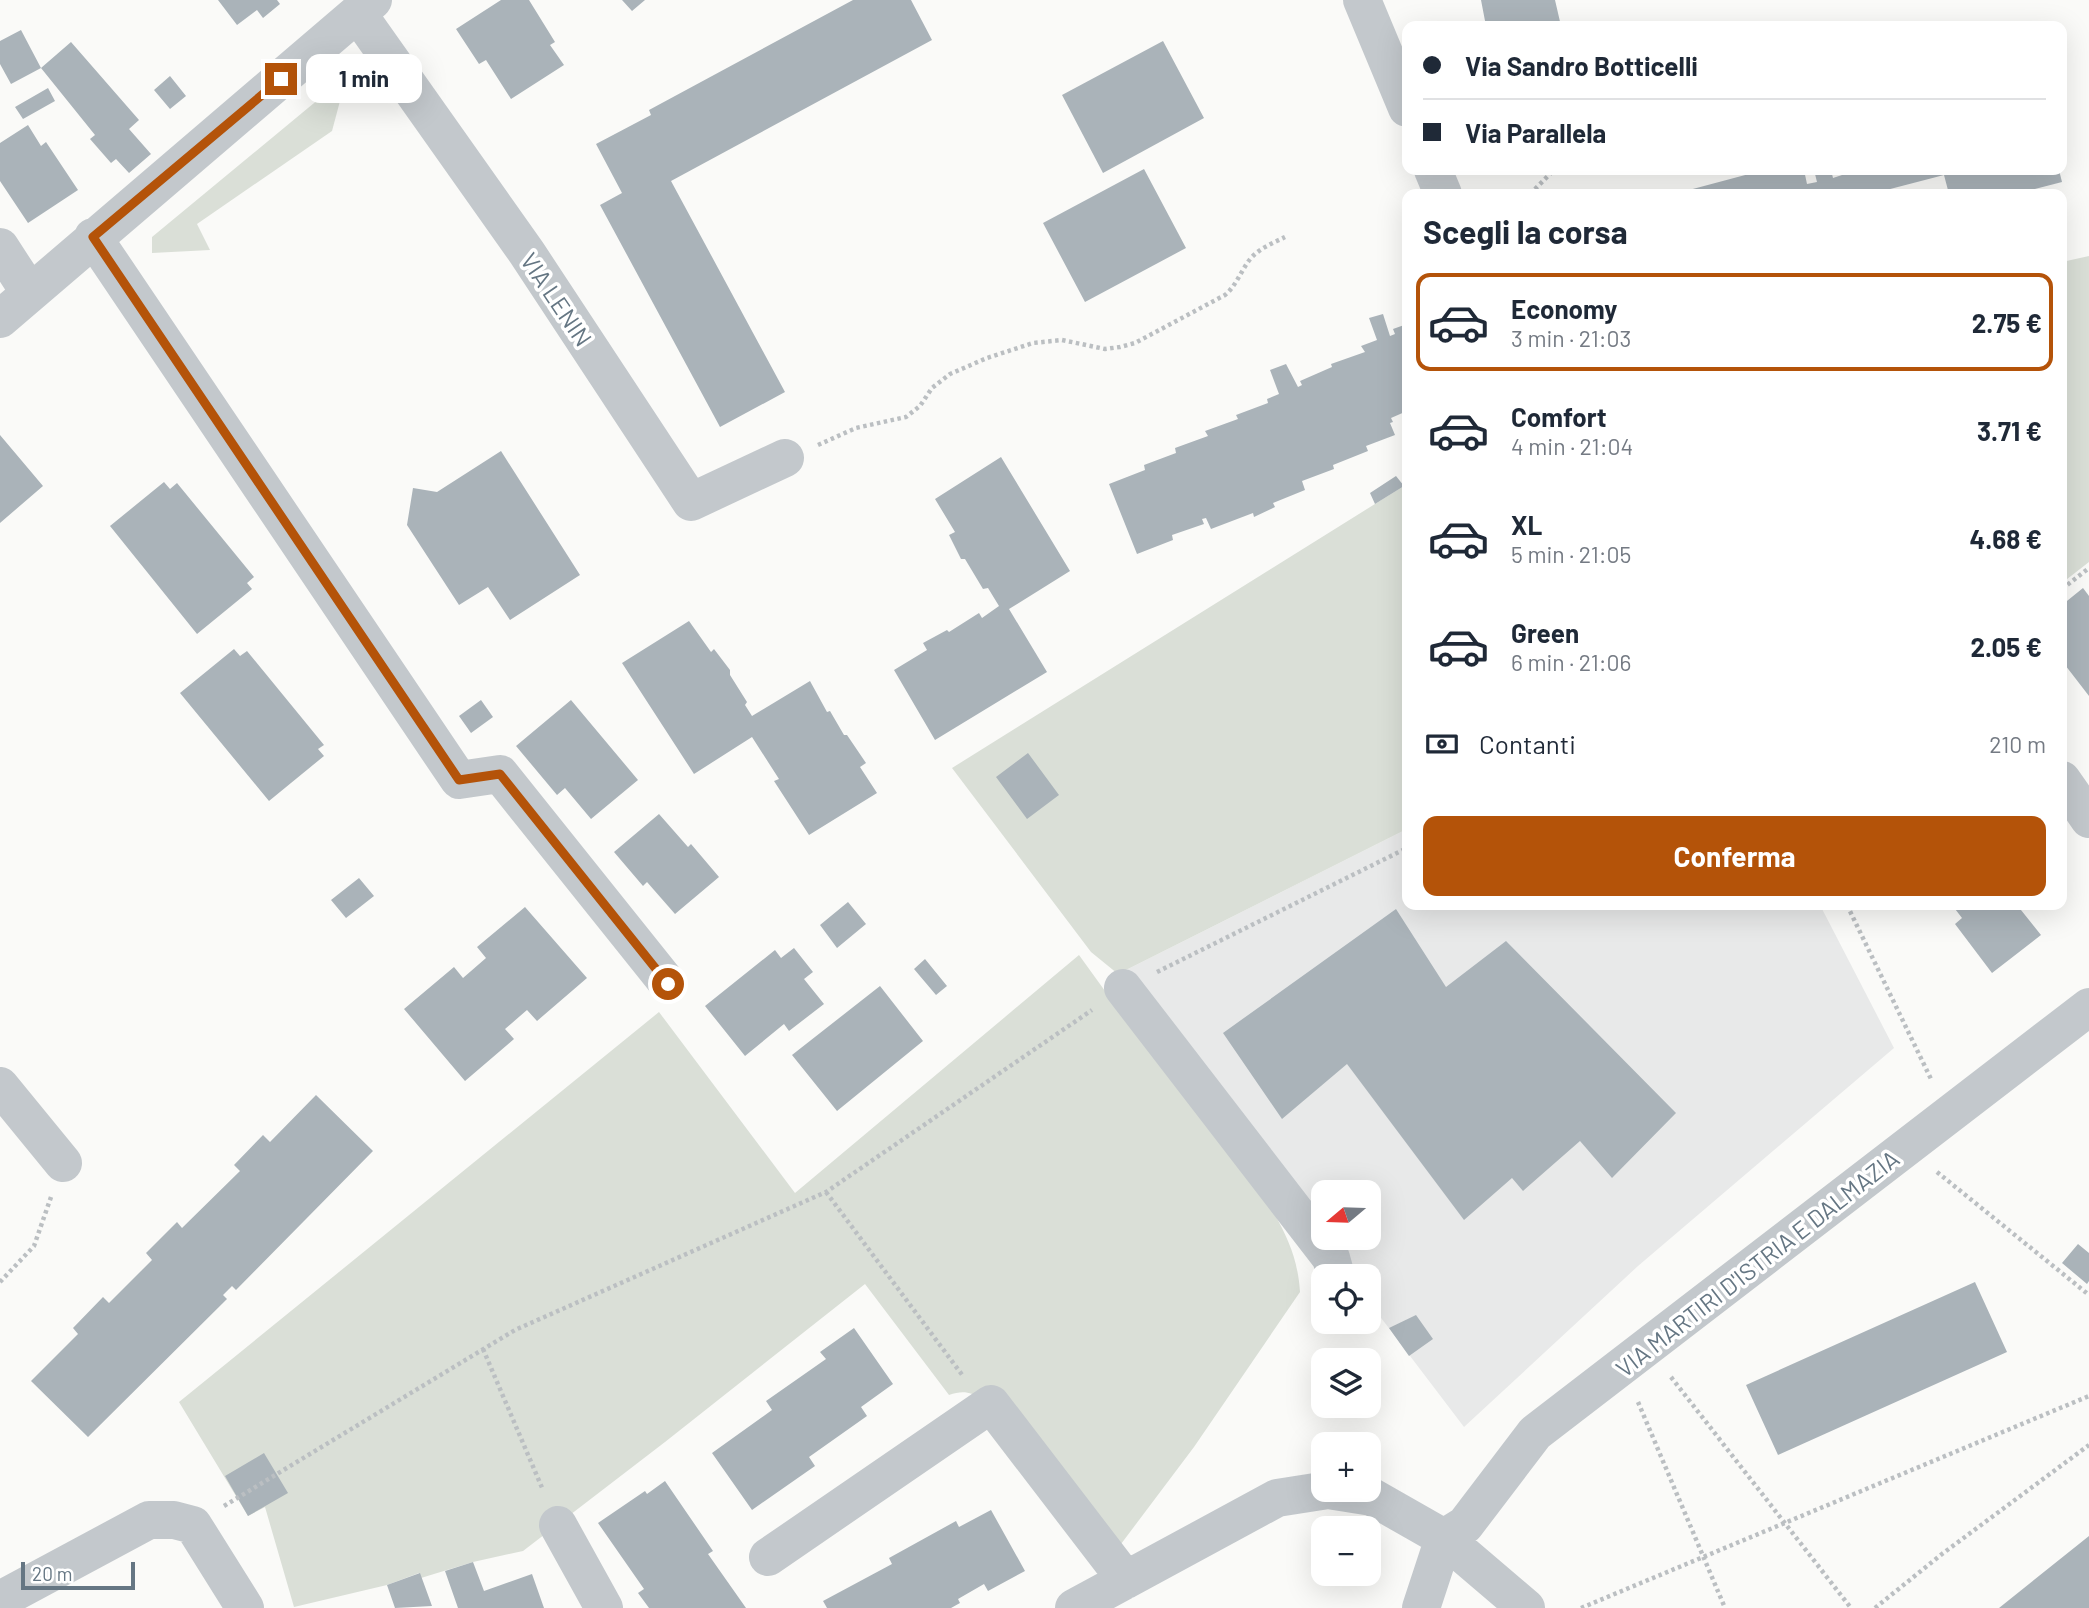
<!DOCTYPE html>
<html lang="it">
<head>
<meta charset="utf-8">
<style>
  :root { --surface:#fff; --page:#f6f6f7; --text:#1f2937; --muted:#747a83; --line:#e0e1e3; --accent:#b45309 }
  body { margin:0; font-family:Barlow,sans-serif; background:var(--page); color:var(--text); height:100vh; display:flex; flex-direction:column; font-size:26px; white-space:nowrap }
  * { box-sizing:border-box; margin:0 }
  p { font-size:23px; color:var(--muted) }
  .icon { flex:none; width:38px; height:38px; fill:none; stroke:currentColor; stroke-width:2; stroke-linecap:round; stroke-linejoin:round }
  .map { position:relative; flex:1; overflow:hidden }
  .details { position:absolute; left:1402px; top:189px; width:665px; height:721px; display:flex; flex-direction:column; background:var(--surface); border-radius:14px; box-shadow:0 7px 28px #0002 }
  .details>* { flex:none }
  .banner { position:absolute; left:1402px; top:21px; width:665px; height:154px; border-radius:14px; box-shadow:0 7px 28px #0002; display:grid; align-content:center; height:154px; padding:0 21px; background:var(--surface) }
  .needle { width:46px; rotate:251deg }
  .fabs { position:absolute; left:1311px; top:1180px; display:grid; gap:14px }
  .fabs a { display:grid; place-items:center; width:70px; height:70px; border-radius:14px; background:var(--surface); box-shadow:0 7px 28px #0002; font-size:35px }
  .scale { position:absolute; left:21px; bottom:18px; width:114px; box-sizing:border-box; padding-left:7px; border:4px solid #657683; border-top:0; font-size:19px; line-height:24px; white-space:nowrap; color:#657683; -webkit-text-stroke:5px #fff; paint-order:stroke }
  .end { position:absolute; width:32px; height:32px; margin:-16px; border:9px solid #b45309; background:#fff; box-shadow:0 0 0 4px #fff }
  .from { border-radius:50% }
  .bubble { position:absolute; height:49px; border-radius:14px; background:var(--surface); box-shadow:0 7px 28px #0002; font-size:23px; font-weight:700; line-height:49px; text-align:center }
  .banner b { display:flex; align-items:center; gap:24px; height:66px; font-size:26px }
  .banner b+b { border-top:2px solid var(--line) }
  .banner i { width:18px; height:18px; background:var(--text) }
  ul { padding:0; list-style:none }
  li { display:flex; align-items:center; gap:21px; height:98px; margin:0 14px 10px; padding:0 7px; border:4px solid transparent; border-radius:14px }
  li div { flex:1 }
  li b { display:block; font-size:26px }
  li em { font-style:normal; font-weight:700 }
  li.active { border-color:var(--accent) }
  li>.icon { width:63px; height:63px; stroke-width:1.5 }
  h2 { padding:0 21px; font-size:32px; line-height:84px }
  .pay { display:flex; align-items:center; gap:18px; height:77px; padding:0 21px; font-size:26px }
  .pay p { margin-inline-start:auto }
  .primary-button { display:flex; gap:14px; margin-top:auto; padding:14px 21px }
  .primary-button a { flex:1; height:80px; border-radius:14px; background:var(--accent); color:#fff; font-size:28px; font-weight:700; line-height:80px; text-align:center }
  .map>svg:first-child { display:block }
</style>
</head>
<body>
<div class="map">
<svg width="2089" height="1608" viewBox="0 0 2089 1608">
  <rect width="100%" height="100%" fill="#fafaf8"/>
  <path fill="#e8e9e9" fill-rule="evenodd" d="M1407,829v76h413l74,143 -256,218 -174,161 -95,-125 -1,-26h-17l-233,-302zM1323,1192h45v45h-45z"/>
  <path fill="#dadfd7" d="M337,84l7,2 -12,45 -135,93 13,26 -58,3v-16z
    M2089,256v306l-27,21v-321z
    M1407,484v345l-289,145 -27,-22 -139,-184z
    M1079,955l52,72 143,186c15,27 24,48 26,79l-106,155 -76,101 -135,-149c-13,-7 -20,-9 -34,-4l-84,-111 -200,158 -142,109 -50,11 -52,16 -2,-5 -32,12 -93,22 -29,-100 -17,9 -69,-114 480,-390 136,181z"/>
  <path fill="#aab3b9" d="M218,0h59l3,4 -17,14 -6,-8 -20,15z
    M501,0h28l26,42 -5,3 14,20 -53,34 -25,-39 -7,4 -23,-35z
    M622,0h23l-13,11z
    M853,0h58l21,40 -261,141 114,211 -65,35 -120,-222 22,-12 -26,-49 55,-29 -2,-5z
    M1481,0h74l6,26h-75z
    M21,30l20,38 30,-26 68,78 -10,9 22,25 -22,19 -13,-14 -5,4 -21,-24 5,-4 -54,-67 -30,16 -11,-20v-23z
    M1163,41l41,77 -101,55 -41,-78z
    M170,76l16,20 -16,13 -16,-19z
    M48,88l7,13 -32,18 -8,-12z
    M28,125l13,21 5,-4 32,48 -50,33 -28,-42v-38z
    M1144,169l42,79 -101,54 -42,-79z
    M1764,170h40l3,14 10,-2 -2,-8 16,-4 2,8 9,-3 -1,-5h218l3,12 -46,12h-67l-5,-19 -73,19h-197z
    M1383,314l7,22 5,-2 -2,-5 14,-5v87l-16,7 2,4 -3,1 5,12 -29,11 2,5 -35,14 1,4 -32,12 3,9 -32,13 2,4 -21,10 -1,-4 -42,16 -5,-11 -4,1 2,5 -32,11 1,5 -36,14 -28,-70 36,-14 -1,-5 32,-12 -1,-5 33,-12 -3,-5 33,-12 -2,-4 32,-12 -1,-4 12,-5 -9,-24 16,-6 12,23 4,-2 -2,-4 32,-14 -1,-3 34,-12 -4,-6 16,-6 -8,-22z
    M0,435l43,51 -43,37z
    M501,451l79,124 -70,45 -22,-33 -29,18 -52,-80 6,-37 24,4z
    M1001,457l69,114 -61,38 38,63 -112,68 -41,-70 33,-20 -4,-7 24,-13 2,2 30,-19 3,5 17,-12 -11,-18 -5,1 -18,-30h-4l-12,-24 6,-3 -20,-33z
    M1396,476l8,10 -29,18 -5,-11z
    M164,482l6,7 7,-6 77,94 -7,6 5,6 -55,45 -87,-108z
    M2083,588l6,8v100l-27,-35v-56z
    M689,621l22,31 3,-3 16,21v5l17,27 -2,3 7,11 58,-35 17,31 3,-1 14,24h3l19,28 -6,4 17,26 -68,42 -35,-54 5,-2 -27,-42 -58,37 -72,-111z
    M234,649l6,7 7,-5 77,94 -6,4 6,7 -55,45 -89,-108z
    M481,700l12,17 -22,16 -12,-17z
    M571,700l67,80 -47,39 -26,-31 -8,7 -41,-49z
    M1028,753l31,42 -32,24 -31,-42z
    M659,814l29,33 3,-3 28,33 -44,37 -28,-32 -4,4 -29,-34z
    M359,878l15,18 -28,22 -15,-18z
    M848,902l18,22 -29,24 -17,-23z
    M1941,905h76l24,30 -49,38 -37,-49 7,-6 -10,-13 -7,5z
    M525,907l62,71 -50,43 -10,-11 -22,19 9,10 -49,42 -61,-72 50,-42 9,11 23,-20 -9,-11z
    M1396,909l50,78 60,-46 170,172 -64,65 -32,-37 -57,50 -11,-13 -48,42 -117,-156 -65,55 -59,-86z
    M794,948l19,24 -9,7 20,25 -35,27 -5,-7 -39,32 -40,-50 70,-56 6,8z
    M925,959l22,27 -11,9 -22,-26z
    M880,986l43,55 -86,70 -45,-56z
    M316,1095l57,56 -137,139 -4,-4 -9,9 4,4 -139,138 -57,-56 47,-47 -5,-6 30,-31 6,6 43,-43 -6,-7 31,-31 5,6 58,-57 -6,-6 29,-30 7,7z
    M2078,1244l11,9v28l-2,3 -25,-21z
    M1975,1282l32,70 -229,103 -32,-70z
    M1416,1315l17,24 -24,17 -20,-28z
    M854,1328l39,56 -32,23 6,9 -58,41 6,9 -63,44 -40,-57 60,-43 -6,-9 60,-42 -6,-7z
    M264,1453l24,40 -40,23 -23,-40z
    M665,1481l48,70 -5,3 38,54h-97l-11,-15 6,-4 -46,-66 47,-32 2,3z
    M991,1510l34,61 -37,20 -4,-7 -26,15 2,4 -9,5h-124l-4,-7 69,-37 -3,-6 67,-37 3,6z
    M2089,1536v72h-90z
    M473,1562l11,29 48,-17 12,34h-86l-13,-37z
    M420,1573l12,33 -37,2 -8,-23z"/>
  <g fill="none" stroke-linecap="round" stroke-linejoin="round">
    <path stroke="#bbbfc2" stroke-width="4.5" stroke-dasharray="3.5 3.5" stroke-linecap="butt" d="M1530,194l22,-22 9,-2
      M818,445l38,-17 50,-11 14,-11 12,-18 18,-14 37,-16 46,-15 29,-3 43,9 15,-2 15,-4 90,-48c12,-10 16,-25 26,-37 9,-10 22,-15 34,-21
      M2062,589l27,-21
      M1847,905l84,174
      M1157,972l250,-124
      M1937,1172l152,123
      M826,1192l137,184
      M0,1282l34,-36 17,-49
      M483,1349l60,141
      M1671,1377l180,231
      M1638,1402l87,206
      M224,1506l291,-176 311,-138 266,-182
      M1581,1608l508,-212
      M1875,1608l67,-54 147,-109"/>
    <path stroke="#c3c8cc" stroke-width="38" d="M1362,0l45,108
      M358,14l169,239 164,249 94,-44
      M1433,170l10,24
      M93,237l366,543 41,-6 168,210
      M0,247l30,46
      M0,319l373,-319
      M2062,780l27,39
      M1123,988l208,270 5,18
      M0,1086l63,77
      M558,1525l46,83
      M1444,1538l21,-13 70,-92 554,-426
      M768,1557l223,-153 135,176
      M0,1600l149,-80h25l19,5 52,83
      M1074,1608l203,-110 51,-8 44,7 72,41 82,70
      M1421,1608l23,-70"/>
  </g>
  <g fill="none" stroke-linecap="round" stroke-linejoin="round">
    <path stroke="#b45309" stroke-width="9" d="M281,79l-188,158 366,543 41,-6 168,210"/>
  </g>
  <g text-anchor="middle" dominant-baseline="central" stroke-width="7" stroke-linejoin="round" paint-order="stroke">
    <g font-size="24" fill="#657683" stroke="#fff">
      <text transform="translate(557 299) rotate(56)">VIA LENIN</text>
      <text transform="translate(1757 1263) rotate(-38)">VIA MARTIRI D'ISTRIA E DALMAZIA</text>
    </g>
  </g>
</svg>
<div class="fabs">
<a><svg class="needle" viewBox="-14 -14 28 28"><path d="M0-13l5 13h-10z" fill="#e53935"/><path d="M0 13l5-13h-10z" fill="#747a83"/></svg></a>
<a><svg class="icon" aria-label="locate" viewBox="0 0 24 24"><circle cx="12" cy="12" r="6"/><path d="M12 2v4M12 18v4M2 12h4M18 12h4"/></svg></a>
<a><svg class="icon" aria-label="layers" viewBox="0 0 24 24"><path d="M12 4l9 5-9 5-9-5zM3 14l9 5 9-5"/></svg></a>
<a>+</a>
<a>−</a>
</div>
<div class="scale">20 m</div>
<i class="end from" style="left:668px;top:984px"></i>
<i class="end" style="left:281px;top:79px"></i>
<div class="bubble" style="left:306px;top:54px;width:116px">1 min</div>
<div class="banner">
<b><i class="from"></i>Via Sandro Botticelli</b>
<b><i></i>Via Parallela</b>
</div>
<section class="details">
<h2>Scegli la corsa</h2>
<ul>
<li class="active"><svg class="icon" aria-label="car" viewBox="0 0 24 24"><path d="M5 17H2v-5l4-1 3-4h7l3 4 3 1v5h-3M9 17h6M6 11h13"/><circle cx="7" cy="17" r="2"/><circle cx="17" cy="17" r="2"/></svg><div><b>Economy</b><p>3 min · 21:03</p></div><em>2.75 €</em></li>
<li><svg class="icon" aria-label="car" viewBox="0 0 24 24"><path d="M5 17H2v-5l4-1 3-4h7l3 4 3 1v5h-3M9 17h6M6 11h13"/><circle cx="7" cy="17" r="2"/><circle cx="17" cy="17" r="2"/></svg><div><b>Comfort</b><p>4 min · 21:04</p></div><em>3.71 €</em></li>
<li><svg class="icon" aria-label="car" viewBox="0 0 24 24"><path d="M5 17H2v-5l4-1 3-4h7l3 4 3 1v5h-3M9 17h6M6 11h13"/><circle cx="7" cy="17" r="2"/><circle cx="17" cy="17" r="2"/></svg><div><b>XL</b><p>5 min · 21:05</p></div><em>4.68 €</em></li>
<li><svg class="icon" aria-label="car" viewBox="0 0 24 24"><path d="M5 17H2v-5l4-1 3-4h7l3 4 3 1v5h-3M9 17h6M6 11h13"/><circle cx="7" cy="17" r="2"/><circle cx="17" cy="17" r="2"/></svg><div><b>Green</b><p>6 min · 21:06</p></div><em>2.05 €</em></li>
</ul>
<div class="pay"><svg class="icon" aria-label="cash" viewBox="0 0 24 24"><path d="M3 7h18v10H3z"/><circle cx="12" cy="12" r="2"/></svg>Contanti<p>210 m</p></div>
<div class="primary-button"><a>Conferma</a></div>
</section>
</div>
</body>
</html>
